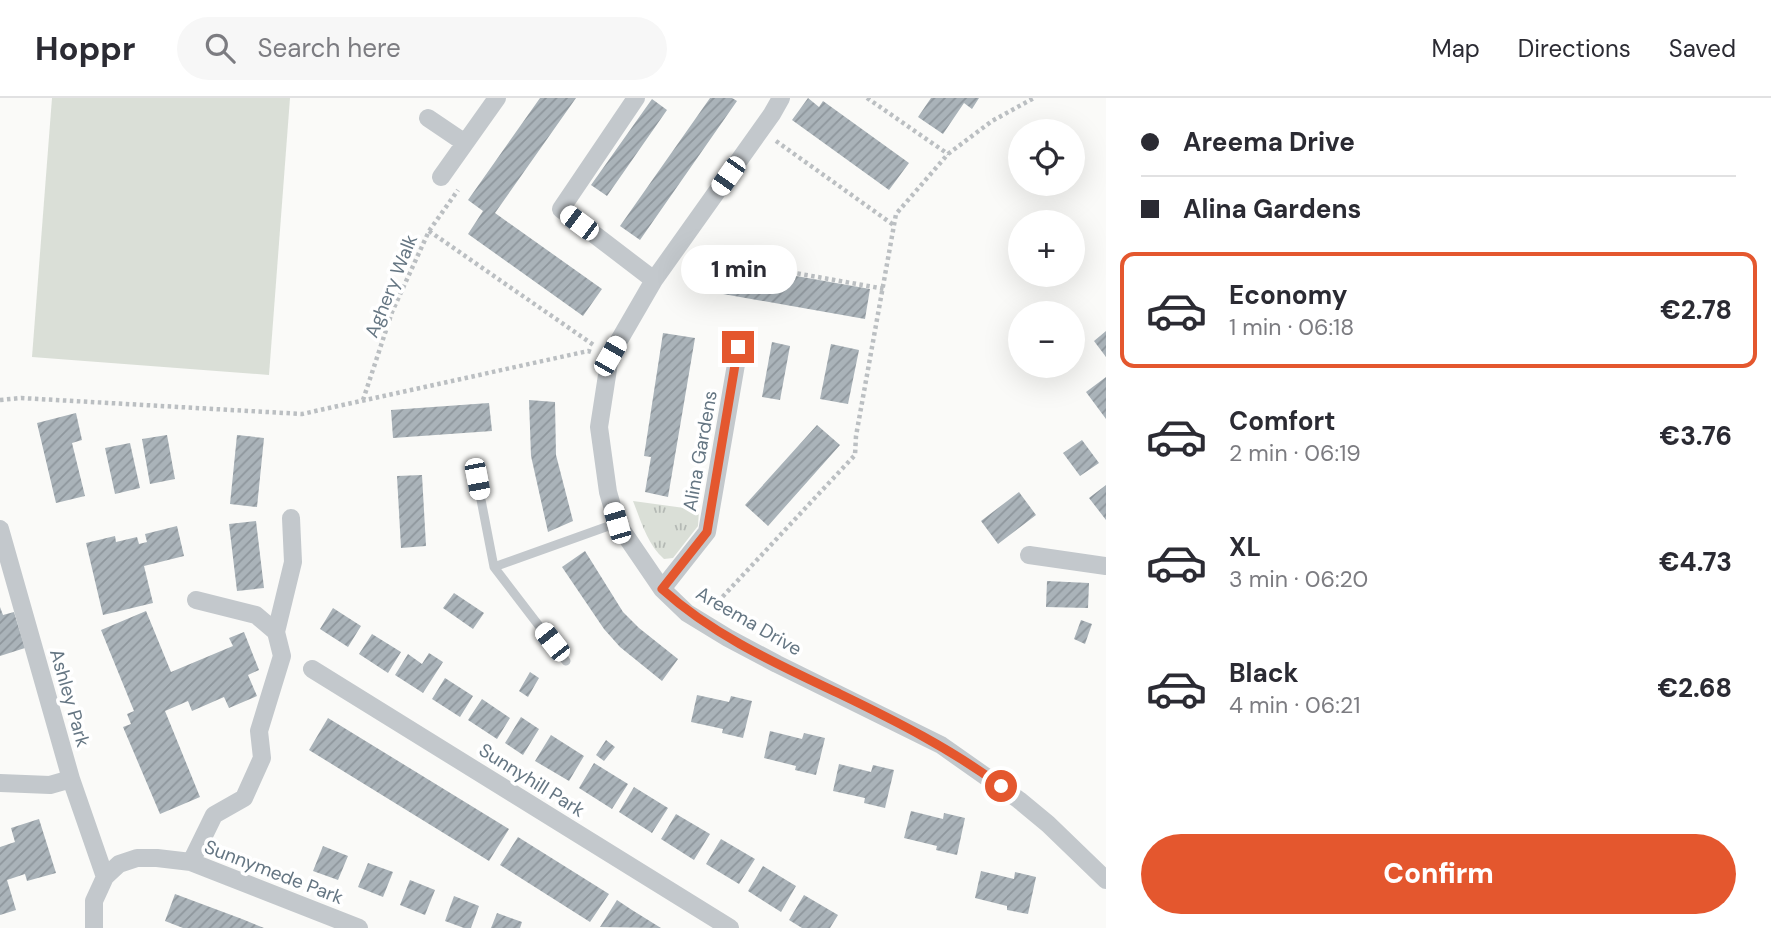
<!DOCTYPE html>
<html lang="en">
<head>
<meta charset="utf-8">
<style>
  :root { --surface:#fff; --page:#f7f7f7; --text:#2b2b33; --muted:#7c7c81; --line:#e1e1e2; --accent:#e4572e }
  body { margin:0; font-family:"DM Sans",sans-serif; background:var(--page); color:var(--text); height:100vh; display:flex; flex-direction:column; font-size:26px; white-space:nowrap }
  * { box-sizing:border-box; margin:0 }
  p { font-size:23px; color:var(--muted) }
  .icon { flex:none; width:38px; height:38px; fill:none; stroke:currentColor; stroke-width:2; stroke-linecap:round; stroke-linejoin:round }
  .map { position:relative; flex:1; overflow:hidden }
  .sheet { display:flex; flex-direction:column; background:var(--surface); width:665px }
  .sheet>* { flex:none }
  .guide { display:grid; align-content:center; height:154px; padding:0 35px; background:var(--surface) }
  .buttons { position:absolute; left:1008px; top:21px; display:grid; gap:14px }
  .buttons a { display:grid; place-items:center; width:77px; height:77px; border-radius:50%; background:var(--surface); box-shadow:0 7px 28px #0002; font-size:35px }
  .end { position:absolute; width:32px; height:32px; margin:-16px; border:9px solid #e4572e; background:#fff; box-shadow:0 0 0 4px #fff }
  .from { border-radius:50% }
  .bubble { position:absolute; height:49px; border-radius:24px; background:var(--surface); box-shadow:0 7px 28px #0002; font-size:23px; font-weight:800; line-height:49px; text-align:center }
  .car { position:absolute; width:21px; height:42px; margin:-21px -10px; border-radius:9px; box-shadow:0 0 5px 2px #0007; background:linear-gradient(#fff 24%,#345 0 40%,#fff 0 76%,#345 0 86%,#fff 0) }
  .guide b { display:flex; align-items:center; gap:24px; height:66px; font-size:26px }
  .guide b+b { border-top:2px solid var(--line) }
  .guide i { width:18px; height:18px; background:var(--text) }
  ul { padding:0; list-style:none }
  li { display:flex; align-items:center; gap:21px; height:116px; margin:0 14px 10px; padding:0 21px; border:4px solid transparent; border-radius:14px }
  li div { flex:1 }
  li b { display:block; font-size:26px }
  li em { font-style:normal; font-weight:800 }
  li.current { border-color:var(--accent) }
  li>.icon { width:63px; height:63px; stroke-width:1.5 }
  .action { display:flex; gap:14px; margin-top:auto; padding:14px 35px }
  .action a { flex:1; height:80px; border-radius:42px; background:var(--accent); color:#fff; font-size:28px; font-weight:800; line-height:80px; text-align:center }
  header { display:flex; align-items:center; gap:42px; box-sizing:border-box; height:98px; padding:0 35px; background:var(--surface); border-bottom:2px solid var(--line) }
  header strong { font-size:33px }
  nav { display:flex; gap:38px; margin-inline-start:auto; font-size:24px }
  .search { width:490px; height:63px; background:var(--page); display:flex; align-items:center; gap:18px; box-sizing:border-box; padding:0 24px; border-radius:38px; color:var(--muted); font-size:26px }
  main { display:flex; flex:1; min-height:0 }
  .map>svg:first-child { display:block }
</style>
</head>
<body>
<header>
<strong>Hoppr</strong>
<div class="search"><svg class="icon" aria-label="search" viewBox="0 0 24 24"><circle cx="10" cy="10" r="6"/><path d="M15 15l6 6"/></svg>Search here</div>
<nav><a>Map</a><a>Directions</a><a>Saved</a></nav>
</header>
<main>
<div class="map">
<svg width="1106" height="830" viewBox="0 0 1106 830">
  <defs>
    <pattern id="grass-tufts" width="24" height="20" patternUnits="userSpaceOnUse" patternTransform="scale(1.75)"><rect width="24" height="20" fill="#dadfd7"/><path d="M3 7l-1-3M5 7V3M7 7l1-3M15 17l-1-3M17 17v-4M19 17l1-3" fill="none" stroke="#b4b9b4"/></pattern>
    <pattern id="building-hatch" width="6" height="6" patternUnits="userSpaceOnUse" patternTransform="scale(1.75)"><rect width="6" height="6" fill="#aab3b9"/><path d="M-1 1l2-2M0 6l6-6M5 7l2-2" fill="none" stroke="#8e969c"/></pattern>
  </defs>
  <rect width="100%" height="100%" fill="#fafaf8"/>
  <path fill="url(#grass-tufts)" d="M633,403l66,9 -1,16 -25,32 -9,1c-17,-15 -23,-38 -31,-58z"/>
  <path fill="#dadfd7" d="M52,0h238l-21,277 -237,-18z"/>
  <path fill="url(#building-hatch)" d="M540,0h36l-81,115 107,76 -19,27 -115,-82 15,-23 -15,-11z
    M710,0h22l5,3 -97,139 -20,-14z
    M808,0l11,9 4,-6 86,62 -20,27 -97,-70z
    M931,0h48l-7,11 -8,-6 -21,31 -25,-17z
    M652,1l15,11 -60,86 -16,-11z
    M711,163l159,28 -5,30 -159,-28z
    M1106,233v26l-12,-16z
    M663,235l32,5 -27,159 -23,-5 6,-35 -7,-1z
    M772,244l18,4 -10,54 -18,-3z
    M831,246l28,6 -11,54 -28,-5z
    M1106,279v42l-20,-27z
    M529,302l26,2 1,53 17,66 -25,11 -17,-76z
    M489,305l3,28 -99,7 -2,-28z
    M76,315l6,27 -10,3 13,53 -29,7 -19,-80z
    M817,327l23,20 -72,81 -23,-21z
    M167,337l8,44 -25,5 -8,-45z
    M237,337l27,3 -7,69 -27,-3z
    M1082,342l17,23 -19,13 -17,-23z
    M130,345l10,45 -25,6 -10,-46z
    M422,377l4,71 -25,2 -4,-72z
    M1106,387v35l-17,-22z
    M1019,394l17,23 -38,29 -17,-23z
    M256,423l8,67 -27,3 -8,-67z
    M177,428l7,30 -40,10 9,37 -50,12 -17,-72 29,-7 1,6 21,-5 2,7 8,-2 -2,-8z
    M585,453l38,61 16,16 39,31 -16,22 -42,-34 -16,-18 -42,-62z
    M1047,483l42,2 -1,25 -42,-1z
    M454,495l30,20 -11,16 -30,-21z
    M0,509l3,8 11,-3 11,36 -25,8z
    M333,510l28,18 -13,21 -28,-18z
    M146,513l25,61 62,-26 -4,-8 15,-6 15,38 -11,5 9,21 -28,12 -5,-11 -32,14 -4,-10 -23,10 35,86 -40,17 -37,-87 8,-3 -4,-10 7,-3 -33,-81z
    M1081,522l11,4 -7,20 -11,-5z
    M372,536l29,18 -13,21 -29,-19z
    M429,555l14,9 -20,31 -28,-18 13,-21 14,10z
    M530,574l9,6 -11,19 -9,-6z
    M445,580l28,18 -13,21 -28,-18z
    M697,597l32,7 2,-6 21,5 -9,37 -21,-5 1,-4 -32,-7z
    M482,601l28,19 -13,21 -29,-19z
    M521,619l18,12 -16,26 -18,-12z
    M328,620l181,111 -20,32 -180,-111z
    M770,633l32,8 2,-6 21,5 -9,37 -21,-5 1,-4 -32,-8z
    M551,637l33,21 -15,25 -34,-20z
    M606,642l9,7 -11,14 -8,-6z
    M594,665l34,21 -16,25 -33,-21z
    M839,666l32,8 2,-7 21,5 -9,38 -21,-5 1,-5 -32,-7z
    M634,689l34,21 -16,25 -33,-21z
    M911,713l32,8 1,-6 21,5 -8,37 -21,-5 1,-4 -33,-8z
    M676,716l34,20 -16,26 -33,-21z
    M39,721l17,54 -29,8 -2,-7 -18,6 9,30 -16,5v-68l15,-5 -4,-14z
    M518,739l91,57 -19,28 -90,-57z
    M721,741l34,20 -16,25 -33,-20z
    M323,748l25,10 -10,24 -25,-9z
    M368,765l25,9 -10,25 -25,-10z
    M763,768l33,20 -15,26 -33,-21z
    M981,773l33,8 1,-7 21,5 -8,37 -21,-4v-4l-32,-8z
    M410,782l25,10 -10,25 -25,-10z
    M175,796l67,25 22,9h-81l-18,-7z
    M804,797l34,20 -8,13h-28l-13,-8z
    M454,798l25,10 -8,22h-7l-19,-7z
    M617,802l15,10 29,18 -61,-1z
    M497,815l25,9 -2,6h-29z"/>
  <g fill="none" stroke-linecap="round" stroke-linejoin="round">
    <path stroke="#bbbfc2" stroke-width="4.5" stroke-dasharray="3.5 3.5" stroke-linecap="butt" d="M867,0l81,56
      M776,43l119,85
      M429,133l166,115
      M694,157l191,34
      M0,302l21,-2 281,16 286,-63 6,2
      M363,302l29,-88 37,-81 29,-41
      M713,509l142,-152 1,-19 40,-222 52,-60 44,-33 42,-23"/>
    <path stroke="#c3c8cc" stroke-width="9" d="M477,381l17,88 72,94
      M494,469l123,-44"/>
    <path stroke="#c3c8cc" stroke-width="18" d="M636,0l-75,111 93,71
      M781,0l-9,16 -118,166 -44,76 -11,71 9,65 9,31 45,66 25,24 41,25 49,26 164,81 78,55 29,24 58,56
      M428,20l37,25
      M441,79l56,-79
      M0,431l71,250 34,98
      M1029,457l77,11
      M662,491l45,-57 32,-185
      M276,534l17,-70 -2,-44
      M312,571l418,259
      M0,685l50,2 21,-6
      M191,764l23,-47 30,-17 18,-40 -3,-27 23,-75 -6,-24 -20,-17 -60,-15
      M94,830v-27l11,-24 14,-13 18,-6h20l34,4 168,66"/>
  </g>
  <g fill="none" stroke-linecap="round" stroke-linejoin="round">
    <path stroke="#e4572e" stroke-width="9" d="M738,249l-31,185 -45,57c52,47 115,75 178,105 56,27 111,55 161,92"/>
  </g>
  <g text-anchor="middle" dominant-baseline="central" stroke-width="7" stroke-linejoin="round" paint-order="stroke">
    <g font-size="19" fill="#657683" stroke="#fff">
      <text transform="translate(391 188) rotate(-68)">Aghery Walk</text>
      <text transform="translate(700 353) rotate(-80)">Alina Gardens</text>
      <text transform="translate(749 523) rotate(30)">Areema Drive</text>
      <text transform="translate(70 600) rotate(74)">Ashley Park</text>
      <text transform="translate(532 682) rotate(32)">Sunnyhill Park</text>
      <text transform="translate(274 774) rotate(21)">Sunnymede Park</text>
    </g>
  </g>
</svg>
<div class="buttons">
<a><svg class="icon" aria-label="locate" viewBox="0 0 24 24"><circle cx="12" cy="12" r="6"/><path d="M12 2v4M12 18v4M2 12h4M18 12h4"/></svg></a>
<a>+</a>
<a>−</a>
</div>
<i class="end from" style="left:1001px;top:688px"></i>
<i class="end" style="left:738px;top:249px"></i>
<div class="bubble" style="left:681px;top:147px;width:116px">1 min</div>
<i class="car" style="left:728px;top:78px;rotate:215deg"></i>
<i class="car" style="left:579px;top:125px;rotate:307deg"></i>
<i class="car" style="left:610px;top:258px;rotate:30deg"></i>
<i class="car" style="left:477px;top:381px;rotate:169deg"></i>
<i class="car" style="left:617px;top:425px;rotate:344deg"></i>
<i class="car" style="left:552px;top:544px;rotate:322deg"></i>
</div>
<section class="sheet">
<div class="guide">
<b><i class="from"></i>Areema Drive</b>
<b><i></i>Alina Gardens</b>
</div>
<ul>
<li class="current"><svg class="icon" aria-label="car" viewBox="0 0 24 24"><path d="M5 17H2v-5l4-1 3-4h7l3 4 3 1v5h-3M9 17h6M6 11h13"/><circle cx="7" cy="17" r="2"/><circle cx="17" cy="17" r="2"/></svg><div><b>Economy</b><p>1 min · 06:18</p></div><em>€2.78</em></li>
<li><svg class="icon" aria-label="car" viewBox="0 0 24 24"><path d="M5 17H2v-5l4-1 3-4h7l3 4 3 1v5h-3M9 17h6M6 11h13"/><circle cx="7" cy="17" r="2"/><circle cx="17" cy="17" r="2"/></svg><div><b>Comfort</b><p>2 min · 06:19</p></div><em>€3.76</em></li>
<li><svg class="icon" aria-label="car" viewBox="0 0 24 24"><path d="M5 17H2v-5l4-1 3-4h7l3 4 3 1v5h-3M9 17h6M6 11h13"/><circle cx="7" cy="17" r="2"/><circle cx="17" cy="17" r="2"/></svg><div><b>XL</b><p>3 min · 06:20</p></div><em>€4.73</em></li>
<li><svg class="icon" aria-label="car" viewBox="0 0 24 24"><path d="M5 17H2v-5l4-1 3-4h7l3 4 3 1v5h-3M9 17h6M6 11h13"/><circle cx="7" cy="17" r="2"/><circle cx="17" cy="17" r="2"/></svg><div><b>Black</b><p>4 min · 06:21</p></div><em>€2.68</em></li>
</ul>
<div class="action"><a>Confirm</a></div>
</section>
</main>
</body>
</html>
